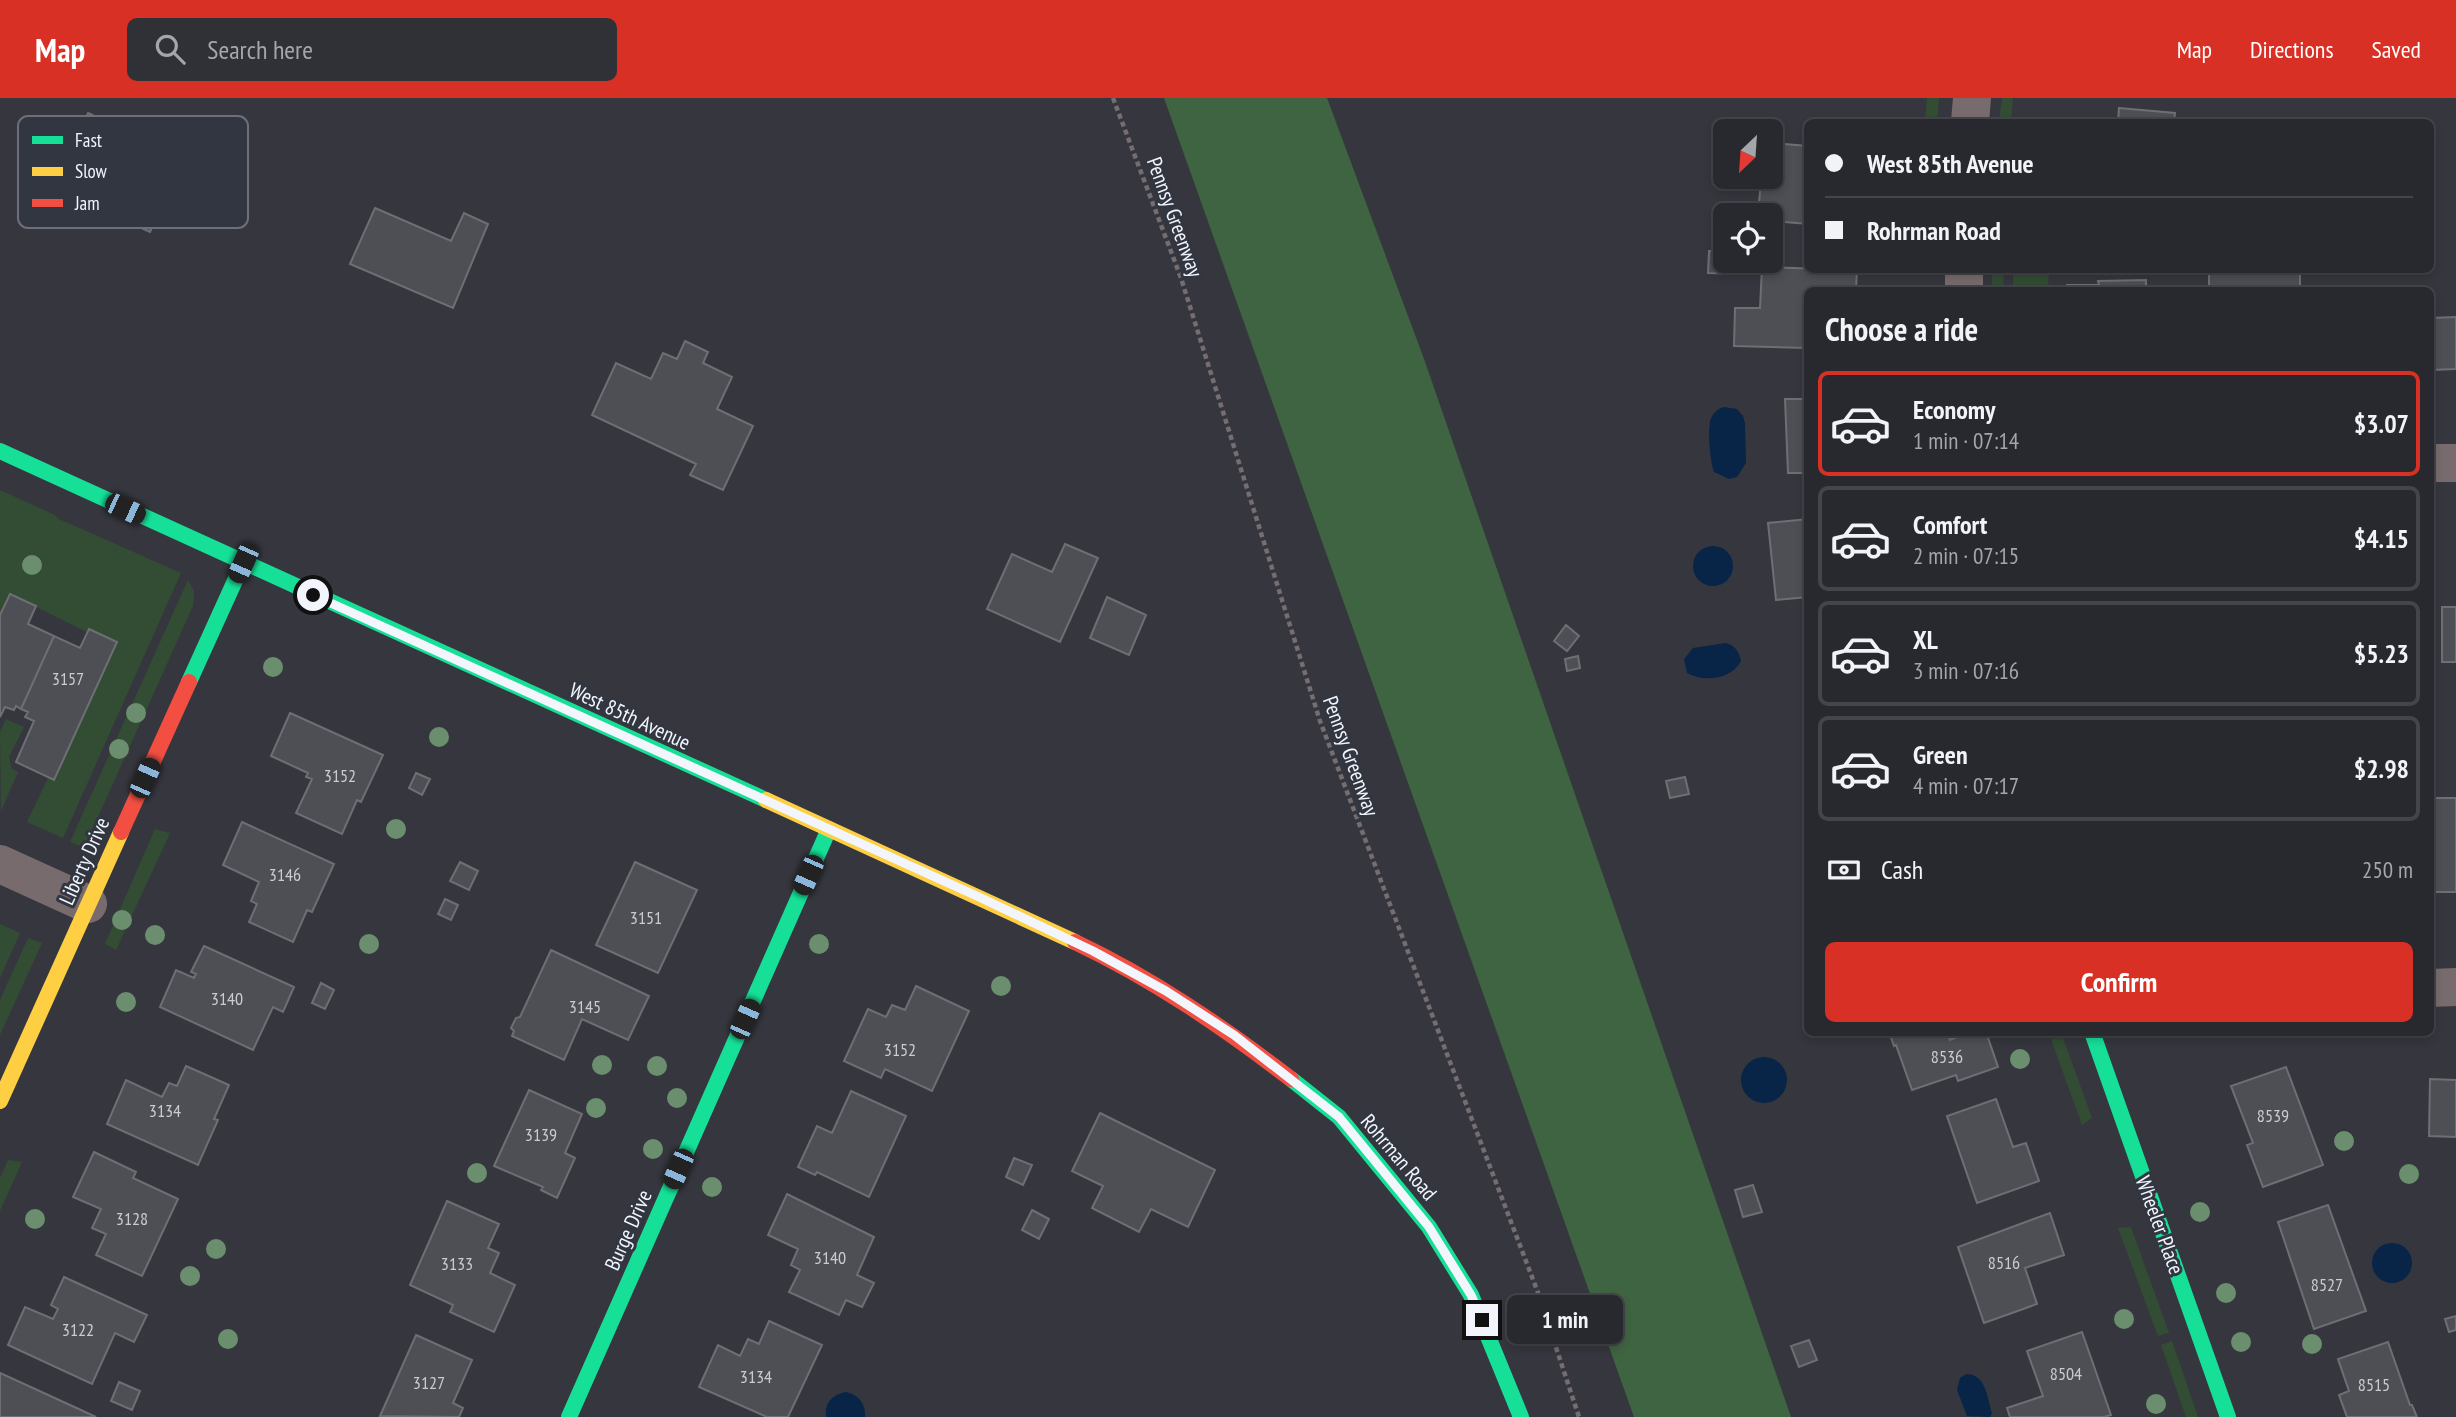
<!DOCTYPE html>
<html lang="en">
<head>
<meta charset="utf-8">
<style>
  :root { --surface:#28292e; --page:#303136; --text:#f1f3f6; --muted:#a5a6aa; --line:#44454a; --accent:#d93025 }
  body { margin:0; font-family:"PT Sans Narrow",sans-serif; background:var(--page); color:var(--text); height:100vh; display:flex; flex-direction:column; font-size:26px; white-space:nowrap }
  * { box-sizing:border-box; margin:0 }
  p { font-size:23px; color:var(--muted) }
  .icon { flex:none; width:38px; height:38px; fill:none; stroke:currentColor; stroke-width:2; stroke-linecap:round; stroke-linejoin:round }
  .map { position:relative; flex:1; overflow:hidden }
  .side { position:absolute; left:1804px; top:189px; width:630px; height:749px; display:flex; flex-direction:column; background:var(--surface); border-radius:10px; box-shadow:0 4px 10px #0003,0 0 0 2px var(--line) }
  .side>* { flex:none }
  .hud { position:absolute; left:1804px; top:21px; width:630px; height:154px; border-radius:10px; box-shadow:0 4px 10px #0003,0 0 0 2px var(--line); display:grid; align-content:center; height:154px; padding:0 21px; background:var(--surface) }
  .needle { width:46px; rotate:205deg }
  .tools { position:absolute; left:1713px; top:21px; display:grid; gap:14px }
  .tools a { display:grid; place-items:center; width:70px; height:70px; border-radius:10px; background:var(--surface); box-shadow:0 4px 10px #0003,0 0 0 2px var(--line); font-size:35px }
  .end { position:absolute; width:32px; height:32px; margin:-16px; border:9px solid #f2f5fc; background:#111; box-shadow:0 0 0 4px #111 }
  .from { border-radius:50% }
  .bubble { position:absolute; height:49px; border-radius:10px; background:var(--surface); box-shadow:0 4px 10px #0003,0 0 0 2px var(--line); font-size:23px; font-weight:700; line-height:49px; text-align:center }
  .car { position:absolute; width:21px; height:42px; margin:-21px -10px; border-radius:9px; box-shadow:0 0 5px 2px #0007; background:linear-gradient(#222 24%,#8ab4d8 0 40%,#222 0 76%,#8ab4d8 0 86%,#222 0) }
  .hud b { display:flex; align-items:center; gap:24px; height:66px; font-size:26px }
  .hud b+b { border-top:2px solid var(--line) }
  .hud i { width:18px; height:18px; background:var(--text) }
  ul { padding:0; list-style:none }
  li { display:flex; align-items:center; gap:21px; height:105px; margin:0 14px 10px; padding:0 7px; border:4px solid var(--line); border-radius:10px }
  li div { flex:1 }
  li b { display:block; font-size:26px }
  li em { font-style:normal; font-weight:700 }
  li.selected { border-color:var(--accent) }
  li>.icon { width:63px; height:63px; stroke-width:1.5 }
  h2 { padding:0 21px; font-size:32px; line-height:84px }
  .pay { display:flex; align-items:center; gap:18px; height:77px; padding:0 21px; font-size:26px }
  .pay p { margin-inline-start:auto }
  .action { display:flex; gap:14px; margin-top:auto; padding:14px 21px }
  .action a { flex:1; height:80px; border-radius:10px; background:var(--accent); color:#fff; font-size:28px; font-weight:700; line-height:80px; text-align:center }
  header { display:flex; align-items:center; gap:42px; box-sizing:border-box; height:98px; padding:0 35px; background:var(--accent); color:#fff }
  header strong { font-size:33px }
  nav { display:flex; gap:38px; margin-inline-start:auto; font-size:24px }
  .search { width:490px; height:63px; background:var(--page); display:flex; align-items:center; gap:18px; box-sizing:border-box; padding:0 24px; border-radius:10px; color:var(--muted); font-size:26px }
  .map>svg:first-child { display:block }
</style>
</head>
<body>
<header>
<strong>Map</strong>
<div class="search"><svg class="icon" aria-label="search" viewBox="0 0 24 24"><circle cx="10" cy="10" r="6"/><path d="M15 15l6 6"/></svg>Search here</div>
<nav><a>Map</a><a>Directions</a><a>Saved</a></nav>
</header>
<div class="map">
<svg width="2456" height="1319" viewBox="0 0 2456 1319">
  <rect width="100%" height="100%" fill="#36373e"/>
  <path fill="#324d34" d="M1927,0h12l-2,24h-12z
    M2002,0h11l-2,24h-12z
    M1992,172h12l-1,20h-11z
    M2013,172h36l-1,18h19v2h-54z
    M0,392l55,25 4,4 122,54 -118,265 -36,-16 21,-44 6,2 63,-137 -28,-14 -2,3 -77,-38 -10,21z
    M188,482l6,11 -1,15 -109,242 -14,-6z
    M6,621l18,8 -15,30 3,12 6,3 -17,39 -1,-79z
    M155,731l15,4 -54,117 -11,-6z
    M0,826l20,9 -20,45z
    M28,840l14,5 -42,92v-35z
    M2063,940l29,80 -10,7 -31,-86z
    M8,1062l14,2 -22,49v-33z
    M2131,1129l38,106 -11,3 -40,-108z
    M2172,1243l26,76h-12l-25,-72z"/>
  <path fill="#3f6441" d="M1164,0h163l97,261 367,1058h-157z"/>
  <path fill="#082447" d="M1724,309l13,2 6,7 2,7 1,40 -9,14 -8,2 -15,-7c-4,-10 -7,-44 -3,-54 3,-6 7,-9 13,-11z
    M1693 468a20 20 0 1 1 40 0a20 20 0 1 1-40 0Z
    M1726,545c10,3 13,9 15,18 -9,18 -37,22 -54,12l-3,-14 9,-11z
    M1741 982a23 23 0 1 1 46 0a23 23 0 1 1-46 0Z
    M2372 1165a20 20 0 1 1 40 0a20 20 0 1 1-40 0Z
    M1966,1276c20,0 21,23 26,39l-2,4 -23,-1 -10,-26 3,-12z
    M846,1294c13,3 20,12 19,25h-39c-2,-14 7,-23 20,-25z"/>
  <path fill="#4e4f55" stroke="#6e6f74" stroke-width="2" d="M2119,10l56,5 -1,9h-56z
    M88,15l36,17 -5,11 60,28 -29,63 -40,-18 9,-18 -57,-26z
    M1771,45l37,3v78l-37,-3v-6h-13l3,-35 6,1 1,-4h3z
    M375,110l76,33 13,-28 24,11 -35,84 -103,-44z
    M1709,153h17v10h11l-1,13 -28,-1z
    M1762,169l95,3 -1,20h-48v58l-74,-2 1,-38h25z
    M2209,172l91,2v18h-91z
    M2146,182v10h-79v-5h32l-1,-4z
    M2456,219v52l-25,1v3v-55z
    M685,243l23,11 -5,11 29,14 -15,32 36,17 -30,64 -33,-15 6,-11 -104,-49 24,-52 35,16 12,-26 14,6z
    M1785,301h23v74h-20z
    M1808,421v78l-32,3 -8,-77z
    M1065,446l33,14 -38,84 -73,-33 25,-55 40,18z
    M10,496l26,12 -8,18 26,12 -33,73 -5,-3 -2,4 -9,-3 -5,10v-102z
    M1107,499l39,18 -17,40 -39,-17z
    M2442,509h14v55h-14z
    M1566,527l13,11 -12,15 -13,-10z
    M89,531l28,13 -63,138 -38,-18 18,-41 -9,-4 3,-5 -7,-3 33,-73 26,12z
    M1808,553v21l-5,-19z
    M1578,558l2,12 -13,3 -2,-12z
    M290,615l93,42 -22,47 -4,-2 -15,34 -46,-21 16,-34 -6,-2 2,-4 -37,-17z
    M416,675l14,6 -8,16 -13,-7z
    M1685,679l4,17 -19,4 -4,-17z
    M2431,698v2h25v94h-25z
    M242,724l92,42 -22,48 -5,-2 -14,32 -44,-20 8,-18 -6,-3 8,-19 -36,-17z
    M460,764l18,9 -9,19 -19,-9z
    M635,764l62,28 -39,83 -62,-28z
    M445,801l13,6 -7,15 -13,-6z
    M204,848l90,41 -11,25 -10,-5 -20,43 -93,-43 16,-37 18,8 2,-4 -5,-2z
    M551,852l98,46 -21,44 -46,-21 -18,41 -52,-24 2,-5 -3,-3 5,-10 4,-1z
    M321,885l13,7 -9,19 -13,-6z
    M916,888l53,25 -37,80 -47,-22 -4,9 -37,-17 24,-52 18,8 6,-12 13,5z
    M1889,934h58l3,8 19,-8h17l12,35 -40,14 -2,-6 -44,15 -16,-45 -2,1z
    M186,968l43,19 -15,34 4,1 -20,45 -91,-41 19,-44 36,17 7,-14 8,3z
    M2286,969l37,98 -60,22 -16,-42 6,-2 -22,-57z
    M2430,981l26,1v57l-27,-1z
    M529,992l53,24 -17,39 10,5 -18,40 -16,-8 2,-3 -49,-21z
    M851,993l55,25 -37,81 -52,-25 -2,3 -17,-8 19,-41 15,7z
    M1996,1001l17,48 13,-4 13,38 -62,22 -30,-87z
    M1100,1015l115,57 -27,57 -37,-18 -12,23 -47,-24 11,-22 -31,-15z
    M94,1054l42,20 -3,6 45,21 -36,77 -46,-21 10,-21 -14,-6 9,-19 -28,-12z
    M1014,1060l18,7 -9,20 -17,-8z
    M1753,1087l9,27 -19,5 -8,-27z
    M787,1096l87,43 -17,38 17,8 -12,24 -16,-7 -7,15 -50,-23 11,-22 -9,-5 7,-16 -30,-14z
    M447,1103l52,23 -11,24 11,5 -9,20 25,12 -21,47 -44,-20 3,-7 -43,-20z
    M2328,1107l38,106 -52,18 -36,-107z
    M1032,1112l17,9 -10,20 -17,-9z
    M2050,1115l14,42 -39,13 12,36 -53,19 -26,-76z
    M64,1179l83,38 -13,27 -19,-9 -23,51 -84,-39 17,-38 28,12 5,-10 -7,-4z
    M2456,1218v14l-7,2 -4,-13z
    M769,1223l53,24 -34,72h-21l-68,-30 19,-42 22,11 8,-17 11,5z
    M2082,1234l29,83 -7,2h-94l-3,-9 36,-12 -16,-45z
    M416,1237l56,25 -19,43 10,5 -4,9 -79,-1z
    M1809,1242l8,20 -18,7 -8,-21z
    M2388,1244l22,63h2l5,12h-70l-8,-22 10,-4 -11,-32z
    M0,1275l70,32 26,12h-96z
    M119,1284l21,9 -8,19 -21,-9z"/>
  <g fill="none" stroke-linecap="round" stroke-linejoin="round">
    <path stroke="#746e72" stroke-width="4.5" stroke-dasharray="5 3.5" stroke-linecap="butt" d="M1113,0l68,180 139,443 217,569 42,127"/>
    <path stroke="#786b6e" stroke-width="38" d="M1970,24l2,-24
      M1964,172v20
      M2431,365h25
      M0,766l88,40
      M2431,890l25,-1"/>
    <path stroke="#16e098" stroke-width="16" d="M0,353l766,349
      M189,584l54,-119
      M2092,934l136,385
      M1291,981l48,38 90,110 42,68 50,122
      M569,1319l260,-588"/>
    <path stroke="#ffcf43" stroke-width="16" d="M766,702l309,142
      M0,1003l121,-269"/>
    <path stroke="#f24e42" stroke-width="16" d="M121,734l68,-150
      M1075,844c78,37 148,85 216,137"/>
  </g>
  <g fill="#6a8e6e">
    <circle cx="32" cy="467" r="10"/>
    <circle cx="273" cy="569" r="10"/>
    <circle cx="136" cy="615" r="10"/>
    <circle cx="439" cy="639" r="10"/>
    <circle cx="119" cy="651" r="10"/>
    <circle cx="396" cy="731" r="10"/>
    <circle cx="122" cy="822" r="10"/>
    <circle cx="155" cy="837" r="10"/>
    <circle cx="369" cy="846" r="10"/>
    <circle cx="819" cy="846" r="10"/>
    <circle cx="1001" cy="888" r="10"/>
    <circle cx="126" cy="904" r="10"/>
    <circle cx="2020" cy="961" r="10"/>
    <circle cx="602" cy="967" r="10"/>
    <circle cx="657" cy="968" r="10"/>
    <circle cx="677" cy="1000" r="10"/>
    <circle cx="596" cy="1010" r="10"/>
    <circle cx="2344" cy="1043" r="10"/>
    <circle cx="653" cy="1051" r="10"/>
    <circle cx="477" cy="1075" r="10"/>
    <circle cx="2409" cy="1076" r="10"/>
    <circle cx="712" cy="1089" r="10"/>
    <circle cx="2200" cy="1114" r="10"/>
    <circle cx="35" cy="1121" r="10"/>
    <circle cx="216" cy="1151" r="10"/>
    <circle cx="190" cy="1178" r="10"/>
    <circle cx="2226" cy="1195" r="10"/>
    <circle cx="2124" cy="1221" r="10"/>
    <circle cx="228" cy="1241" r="10"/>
    <circle cx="2241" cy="1244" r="10"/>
    <circle cx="2312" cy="1246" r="10"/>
    <circle cx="2156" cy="1306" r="10"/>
  </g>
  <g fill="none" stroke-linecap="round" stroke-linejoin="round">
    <path stroke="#f2f5fc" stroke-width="9" d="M313,497l666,302 114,54 73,40 68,44 105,82 90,110 42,68 11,25"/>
  </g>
  <g text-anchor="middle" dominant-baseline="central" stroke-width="6" stroke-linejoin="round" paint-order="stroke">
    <g font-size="18" fill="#c9ccd2">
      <text x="68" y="580">3157</text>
      <text x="340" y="677">3152</text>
      <text x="285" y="776">3146</text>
      <text x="646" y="819">3151</text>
      <text x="227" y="900">3140</text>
      <text x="585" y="908">3145</text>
      <text x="900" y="951">3152</text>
      <text x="1947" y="958">8536</text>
      <text x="165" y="1012">3134</text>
      <text x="2273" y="1017">8539</text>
      <text x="541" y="1036">3139</text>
      <text x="132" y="1120">3128</text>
      <text x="830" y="1159">3140</text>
      <text x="2004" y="1164">8516</text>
      <text x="457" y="1165">3133</text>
      <text x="2327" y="1186">8527</text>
      <text x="78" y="1231">3122</text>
      <text x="2066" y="1275">8504</text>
      <text x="756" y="1278">3134</text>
      <text x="429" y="1284">3127</text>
      <text x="2374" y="1286">8515</text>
    </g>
    <g font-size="21" fill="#f2f5fc" stroke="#323641">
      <text transform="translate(1175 119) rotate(70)">Pennsy Greenway</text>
      <text transform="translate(630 618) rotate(25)">West 85th Avenue</text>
      <text transform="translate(1351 658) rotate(70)">Pennsy Greenway</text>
      <text transform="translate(84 763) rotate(-66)">Liberty Drive</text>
      <text transform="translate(1399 1059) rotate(50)">Rohrman Road</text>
      <text transform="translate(2160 1127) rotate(70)">Wheeler Place</text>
      <text transform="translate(628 1132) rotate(-66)">Burge Drive</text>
    </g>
  </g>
  <rect x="18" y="18" width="230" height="112" rx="10" fill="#323641" stroke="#6c6f79" stroke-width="2"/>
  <rect x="32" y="38" width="31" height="8" fill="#16e098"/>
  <rect x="32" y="69" width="31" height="9" fill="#ffcf43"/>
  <rect x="32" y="101" width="31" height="8" fill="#f24e42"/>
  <g font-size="19" fill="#f2f5fc">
    <text x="75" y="49">Fast</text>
    <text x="75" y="80">Slow</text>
    <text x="75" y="112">Jam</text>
  </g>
</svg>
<div class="tools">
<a><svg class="needle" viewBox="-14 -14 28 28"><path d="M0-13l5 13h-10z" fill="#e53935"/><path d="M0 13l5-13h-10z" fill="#a5a6aa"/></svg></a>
<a><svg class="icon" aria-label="locate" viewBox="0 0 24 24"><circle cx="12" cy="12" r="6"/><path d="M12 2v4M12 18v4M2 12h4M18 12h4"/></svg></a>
</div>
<i class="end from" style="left:313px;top:497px"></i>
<i class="end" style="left:1482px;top:1222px"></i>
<div class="bubble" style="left:1507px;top:1197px;width:116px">1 min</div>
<i class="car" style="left:125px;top:411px;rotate:115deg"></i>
<i class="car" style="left:243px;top:465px;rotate:204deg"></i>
<i class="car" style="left:145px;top:680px;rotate:24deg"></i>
<i class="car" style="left:808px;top:777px;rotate:204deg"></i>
<i class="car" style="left:745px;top:921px;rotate:24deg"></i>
<i class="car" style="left:678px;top:1071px;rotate:204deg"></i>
<div class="hud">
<b><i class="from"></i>West 85th Avenue</b>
<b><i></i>Rohrman Road</b>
</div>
<section class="side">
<h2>Choose a ride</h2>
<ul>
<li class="selected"><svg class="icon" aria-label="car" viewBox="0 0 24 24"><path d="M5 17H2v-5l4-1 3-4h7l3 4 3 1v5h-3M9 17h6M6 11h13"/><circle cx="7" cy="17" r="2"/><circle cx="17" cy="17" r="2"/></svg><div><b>Economy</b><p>1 min · 07:14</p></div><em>$3.07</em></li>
<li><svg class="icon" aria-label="car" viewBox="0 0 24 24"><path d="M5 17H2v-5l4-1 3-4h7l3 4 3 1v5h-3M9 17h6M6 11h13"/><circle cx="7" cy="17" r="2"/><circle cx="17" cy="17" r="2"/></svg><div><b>Comfort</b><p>2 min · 07:15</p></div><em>$4.15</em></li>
<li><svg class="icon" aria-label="car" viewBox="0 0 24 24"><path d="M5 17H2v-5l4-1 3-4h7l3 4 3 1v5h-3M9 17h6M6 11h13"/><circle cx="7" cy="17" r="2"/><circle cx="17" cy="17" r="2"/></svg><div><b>XL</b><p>3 min · 07:16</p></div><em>$5.23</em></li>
<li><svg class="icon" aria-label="car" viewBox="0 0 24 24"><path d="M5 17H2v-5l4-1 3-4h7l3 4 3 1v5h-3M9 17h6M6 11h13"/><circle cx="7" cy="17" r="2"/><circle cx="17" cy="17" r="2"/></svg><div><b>Green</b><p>4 min · 07:17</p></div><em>$2.98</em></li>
</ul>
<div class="pay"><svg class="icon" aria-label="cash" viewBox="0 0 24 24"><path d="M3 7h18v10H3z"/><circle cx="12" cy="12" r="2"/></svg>Cash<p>250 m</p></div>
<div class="action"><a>Confirm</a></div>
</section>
</div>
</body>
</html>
